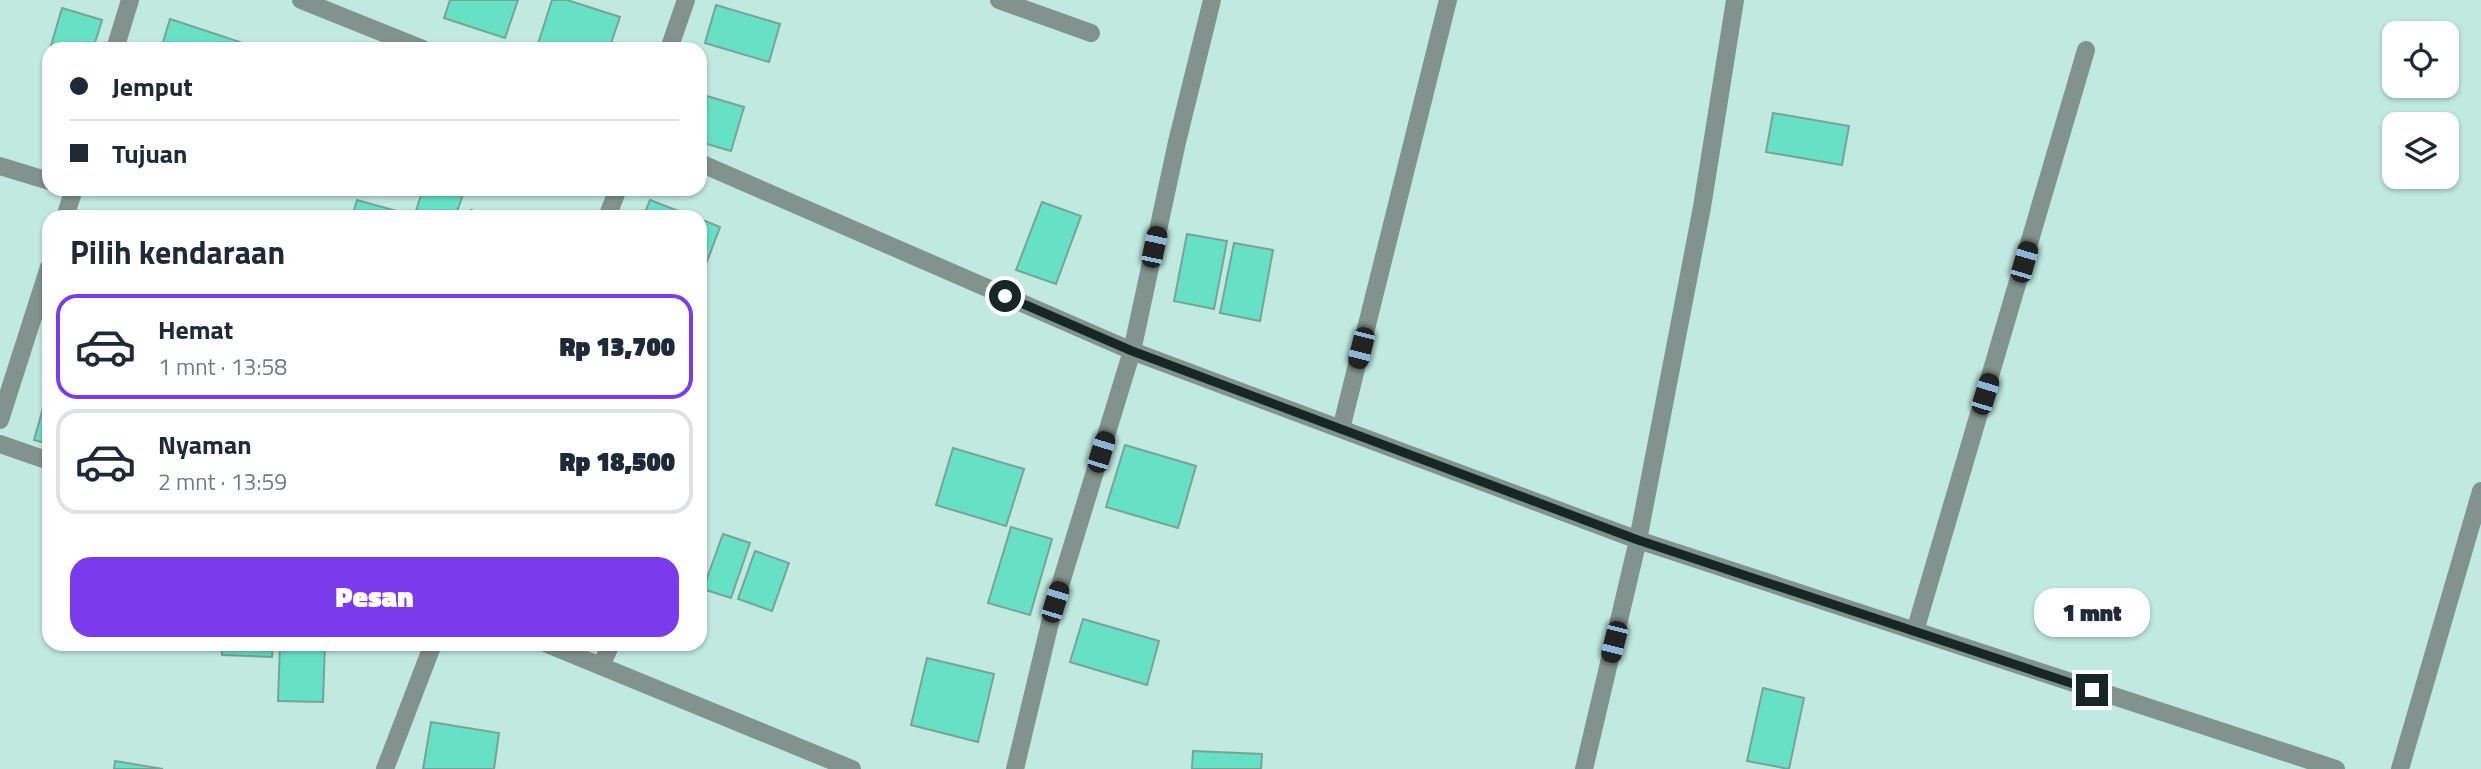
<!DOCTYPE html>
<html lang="id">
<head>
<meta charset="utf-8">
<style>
  :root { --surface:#fff; --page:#f6f6f7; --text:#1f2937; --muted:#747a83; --line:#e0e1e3; --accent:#7c3aed }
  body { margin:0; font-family:"Titillium Web",sans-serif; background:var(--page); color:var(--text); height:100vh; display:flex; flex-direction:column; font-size:26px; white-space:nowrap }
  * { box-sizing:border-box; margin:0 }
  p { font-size:23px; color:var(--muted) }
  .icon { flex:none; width:38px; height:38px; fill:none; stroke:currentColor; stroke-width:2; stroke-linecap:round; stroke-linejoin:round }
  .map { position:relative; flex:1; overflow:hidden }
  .details { position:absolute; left:42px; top:210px; width:665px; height:441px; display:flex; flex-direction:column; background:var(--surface); border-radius:21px; box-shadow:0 2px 5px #0004 }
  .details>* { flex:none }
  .banner { position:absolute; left:42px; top:42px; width:665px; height:154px; border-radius:21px; box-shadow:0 2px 5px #0004; display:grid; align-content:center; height:154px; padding:0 28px; background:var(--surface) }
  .buttons { position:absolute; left:2382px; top:21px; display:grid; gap:14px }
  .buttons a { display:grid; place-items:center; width:77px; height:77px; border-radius:14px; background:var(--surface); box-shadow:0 2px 5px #0004; font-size:35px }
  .end { position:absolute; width:32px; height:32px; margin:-16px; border:9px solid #172723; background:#fff; box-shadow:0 0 0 4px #fff }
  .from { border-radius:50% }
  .bubble { position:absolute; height:49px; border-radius:21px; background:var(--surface); box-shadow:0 2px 5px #0004; font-size:23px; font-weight:800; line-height:49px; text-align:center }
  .car { position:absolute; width:21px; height:42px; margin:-21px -10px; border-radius:9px; box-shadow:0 0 5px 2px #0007; background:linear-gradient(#222 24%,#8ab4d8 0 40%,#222 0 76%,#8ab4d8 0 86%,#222 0) }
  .banner b { display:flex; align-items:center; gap:24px; height:66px; font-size:26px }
  .banner b+b { border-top:2px solid var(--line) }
  .banner i { width:18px; height:18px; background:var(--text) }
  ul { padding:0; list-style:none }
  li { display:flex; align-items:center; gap:21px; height:105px; margin:0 14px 10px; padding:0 14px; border:4px solid var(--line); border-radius:21px }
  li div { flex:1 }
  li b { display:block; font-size:26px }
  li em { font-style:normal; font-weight:800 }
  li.on { border-color:var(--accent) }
  li>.icon { width:63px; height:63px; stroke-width:1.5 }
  h2 { padding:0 28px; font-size:32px; line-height:84px }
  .cta { display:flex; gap:14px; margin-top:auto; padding:14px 28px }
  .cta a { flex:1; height:80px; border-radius:21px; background:var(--accent); color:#fff; font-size:28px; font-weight:800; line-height:80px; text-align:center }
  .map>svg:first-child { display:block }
</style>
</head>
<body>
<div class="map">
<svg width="2481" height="769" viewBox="0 0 2481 769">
  <rect width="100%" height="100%" fill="#c0eadf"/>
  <path fill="#66e1c6" stroke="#7aa297" stroke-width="2" d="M450,0h68l-13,38 -61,-20z
    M552,0h15l53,17 -11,32h-66l-6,-2z
    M716,5l64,19 -11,38 -64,-19z
    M62,8l40,12 -9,29h-43z
    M170,19l70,23 -3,7h-76z
    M49,52v21l-5,-2z
    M700,94l44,13 -13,44 -31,-9z
    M1773,113l76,13 -7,39 -76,-13z
    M423,189h34l7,3 -9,25h-41z
    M357,200l43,12 -2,5h-46z
    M650,200l44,17h-51z
    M1042,202l39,14 -25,68 -40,-14z
    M471,210l19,7h-21z
    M700,219l20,8 -20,53z
    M1187,234l40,7 -13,68 -40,-8z
    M1234,243l39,7 -13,71 -40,-8z
    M49,387v57l-15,-4z
    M1125,445l71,21 -18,62 -72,-21z
    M953,448l71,21 -18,57 -70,-21z
    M1011,527l41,12 -22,76 -42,-12z
    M723,534l27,9 -19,55 -28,-9z
    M755,551l34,12 -17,48 -34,-12z
    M1083,619l76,22 -12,44 -77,-23z
    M222,644h51l-1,13 -50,-2z
    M280,644h45l-2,58 -45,-1z
    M927,658l67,16 -16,68 -67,-17z
    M1763,688l41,10 -15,71 -42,-8z
    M431,722l68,11 -5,36h-71z
    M1193,751l69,3 -1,15h-69z
    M115,761l48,8h-49z"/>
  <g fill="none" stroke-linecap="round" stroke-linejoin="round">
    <path stroke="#82938e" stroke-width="18" d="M601,666l10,-22"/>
    <path stroke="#82938e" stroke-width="18" d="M301,0l122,49
      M999,0l92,33
      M115,49l15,-49
      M669,49l17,-49
      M700,163l432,188 506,189 698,229
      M0,166l49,15
      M65,217l9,-28
      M607,217l11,-28
      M0,420l49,-153
      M1341,429l107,-429
      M0,444l49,17
      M1915,631l171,-581
      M547,644l305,125
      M385,769l48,-125
      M1015,769l40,-167 77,-251 45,-209 35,-142
      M1584,769l54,-229 64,-333 33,-207
      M2400,769l81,-278"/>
  </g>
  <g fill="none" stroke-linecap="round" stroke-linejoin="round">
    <path stroke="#172723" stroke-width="9" d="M1005,296l127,55 506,189 454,150"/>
  </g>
</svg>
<div class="buttons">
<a><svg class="icon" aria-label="locate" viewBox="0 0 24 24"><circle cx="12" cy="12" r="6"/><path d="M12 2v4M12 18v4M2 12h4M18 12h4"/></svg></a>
<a><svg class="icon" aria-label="layers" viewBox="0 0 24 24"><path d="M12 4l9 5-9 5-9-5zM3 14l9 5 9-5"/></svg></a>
</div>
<i class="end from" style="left:1005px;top:296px"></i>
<i class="end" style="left:2092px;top:690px"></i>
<div class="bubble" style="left:2034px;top:588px;width:116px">1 mnt</div>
<i class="car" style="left:1154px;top:247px;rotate:12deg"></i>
<i class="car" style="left:2024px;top:262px;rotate:16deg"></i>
<i class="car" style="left:1361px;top:348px;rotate:194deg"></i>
<i class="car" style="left:1985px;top:394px;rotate:17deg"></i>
<i class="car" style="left:1101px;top:452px;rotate:17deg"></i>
<i class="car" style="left:1055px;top:602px;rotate:17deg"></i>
<i class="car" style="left:1614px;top:642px;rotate:194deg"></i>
<div class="banner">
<b><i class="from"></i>Jemput</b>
<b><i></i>Tujuan</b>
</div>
<section class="details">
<h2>Pilih kendaraan</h2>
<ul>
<li class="on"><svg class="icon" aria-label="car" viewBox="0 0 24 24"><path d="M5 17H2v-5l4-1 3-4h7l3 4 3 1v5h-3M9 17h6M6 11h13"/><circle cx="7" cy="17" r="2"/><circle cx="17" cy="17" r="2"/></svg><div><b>Hemat</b><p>1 mnt · 13:58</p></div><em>Rp 13,700</em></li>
<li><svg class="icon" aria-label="car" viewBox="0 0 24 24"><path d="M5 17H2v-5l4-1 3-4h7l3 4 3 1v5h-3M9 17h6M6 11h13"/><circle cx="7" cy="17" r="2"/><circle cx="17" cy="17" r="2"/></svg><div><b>Nyaman</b><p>2 mnt · 13:59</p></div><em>Rp 18,500</em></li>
</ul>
<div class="cta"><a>Pesan</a></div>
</section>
</div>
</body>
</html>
